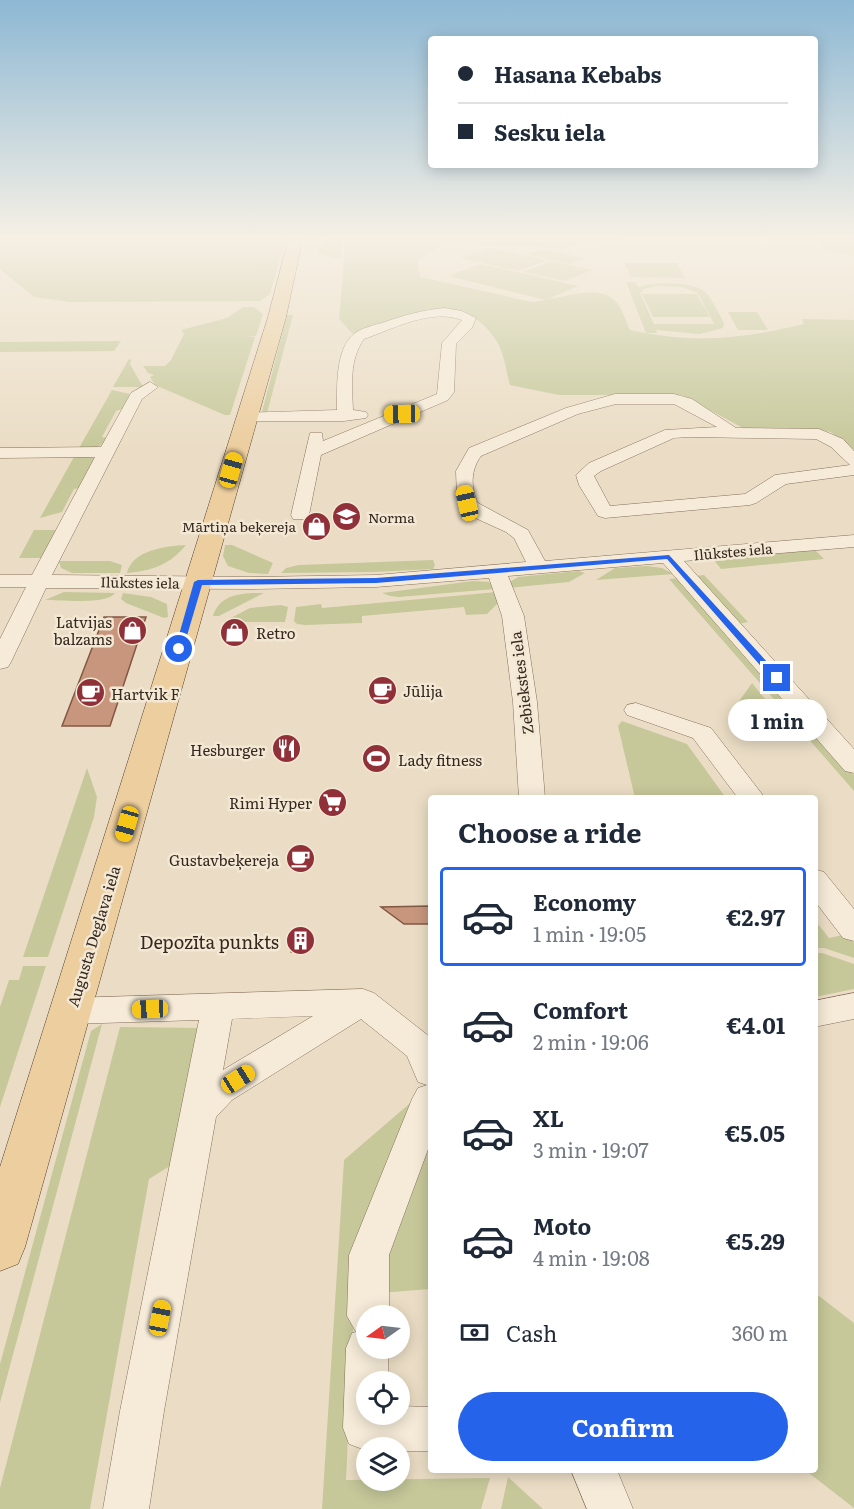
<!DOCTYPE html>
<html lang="en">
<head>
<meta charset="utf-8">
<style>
  :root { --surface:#fff; --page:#f6f6f7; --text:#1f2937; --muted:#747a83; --line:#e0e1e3; --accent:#2563eb }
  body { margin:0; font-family:Literata,serif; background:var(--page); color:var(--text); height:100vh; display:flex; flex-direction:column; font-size:22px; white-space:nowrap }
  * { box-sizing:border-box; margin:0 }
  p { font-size:20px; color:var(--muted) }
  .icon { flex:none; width:33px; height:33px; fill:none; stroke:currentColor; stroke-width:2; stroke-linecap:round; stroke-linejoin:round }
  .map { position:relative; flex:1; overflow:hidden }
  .details { position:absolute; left:428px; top:795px; width:390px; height:678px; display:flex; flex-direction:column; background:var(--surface); border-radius:6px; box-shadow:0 3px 15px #0003 }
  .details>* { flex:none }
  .banner { position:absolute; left:428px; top:36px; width:390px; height:132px; border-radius:6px; box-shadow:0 3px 15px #0003; display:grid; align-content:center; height:132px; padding:0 30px; background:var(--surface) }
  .needle { width:39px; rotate:256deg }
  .buttons { position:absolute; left:356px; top:1305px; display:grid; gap:12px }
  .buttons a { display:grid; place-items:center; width:54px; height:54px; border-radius:50%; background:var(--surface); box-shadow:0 3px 15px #0003; font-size:30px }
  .end { position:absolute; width:27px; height:27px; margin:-14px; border:8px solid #2563eb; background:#fff; box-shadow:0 0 0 3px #fff }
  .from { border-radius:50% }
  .bubble { position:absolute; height:42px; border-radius:21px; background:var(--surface); box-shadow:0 3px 15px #0003; font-size:20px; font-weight:700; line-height:42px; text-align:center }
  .car { position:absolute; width:18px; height:36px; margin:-18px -9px; border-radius:8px; box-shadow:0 0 4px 2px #0007; background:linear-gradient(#f5c518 24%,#345 0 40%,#f5c518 0 76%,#345 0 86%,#f5c518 0) }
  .banner b { display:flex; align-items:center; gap:21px; height:57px; font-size:22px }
  .banner b+b { border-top:2px solid var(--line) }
  .banner i { width:15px; height:15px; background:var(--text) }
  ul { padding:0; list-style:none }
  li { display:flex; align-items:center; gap:18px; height:99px; margin:0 12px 9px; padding:0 18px; border:3px solid transparent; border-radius:6px }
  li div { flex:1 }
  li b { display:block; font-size:22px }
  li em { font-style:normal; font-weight:700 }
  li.current { border-color:var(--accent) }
  li>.icon { width:54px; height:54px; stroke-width:1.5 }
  h2 { padding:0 30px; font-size:27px; line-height:72px }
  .pay { display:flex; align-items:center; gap:15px; height:66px; padding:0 30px; font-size:22px }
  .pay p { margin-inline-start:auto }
  .cta { display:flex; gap:12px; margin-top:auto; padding:12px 30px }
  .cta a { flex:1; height:69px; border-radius:36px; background:var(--accent); color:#fff; font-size:24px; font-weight:700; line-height:69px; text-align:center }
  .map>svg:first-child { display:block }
</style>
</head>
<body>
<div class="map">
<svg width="854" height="1509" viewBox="0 0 854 1509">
  <rect width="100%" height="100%" fill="#ebddc5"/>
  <path fill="#c6c89a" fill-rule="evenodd" d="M0,237h283l1,8 -14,49 -10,7 -190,1 -36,-5 -34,-28z
    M327,237h16l-3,22 -23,-6z
    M346,237h287l-68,10 -123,-3 -24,17 2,16 112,25 14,-2 -98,-24 33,-12 97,22 -30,13c21,-2 55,-16 70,5 5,7 8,18 12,26 62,14 112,9 174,-6l-2,-5 52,1v130l-23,-18 -18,-3 -70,-1 -61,-33h-123l-49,-10c-4,-14 -6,-33 -14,-45 -38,-56 -92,-22 -143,-6l-14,-15z
    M815,237h39v19l-28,-6z
    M489,248l58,12 -28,11 -59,-13z
    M542,249l43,9 -15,6 -43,-10z
    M551,261l41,9 -27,11 -42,-9z
    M624,263h53l8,15 -54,-1z
    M626,282h9l3,5c16,-5 57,-7 69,7 7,8 12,20 17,29l-1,5 -23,6 -44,-4 1,3h-11zM657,286l25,1 16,6 16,31h-60l-14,-31 4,-4z
    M642,294h55l13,23h-57z
    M243,307h11l9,7 -7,22h-9l8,1 -25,78h-5l-70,-30 -5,-8 4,-2 -6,-2 -5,-7h22l6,-6 13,-26 -3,-4 46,-12z
    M728,312h29l11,18h-30z
    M287,315h6l-26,98 -5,-1z
    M121,341l-7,10 -114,1v-10z
    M129,359l2,1 -1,4 13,23h-30z
    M112,390l18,4 -8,15 -6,2 -14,26 5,1c-8,12 -15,10 -28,10z
    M75,455l19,3 -14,30 -6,1 -12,23 -22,6z
    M34,530h24l-14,28h-25z
    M186,545c-16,20 -35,26 -59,28 5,-23 39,-27 59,-28z
    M225,545h7l41,18 -5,11 -19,-1 -21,-7 -5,-10z
    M815,550l9,9 -103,10 -7,-9z
    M433,560l2,5 -2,4 -59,3 -93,1 5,-5 13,-3z
    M59,561h51l12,4 -2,8h-48l-11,-5z
    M647,566l15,2 12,6 -78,6 19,-12z
    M578,571l7,2 -16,9 -61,6v-5l10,-6z
    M704,575l44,47 -10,2 -44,-48z
    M678,578l176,197v16l-185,-212z
    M473,581l16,1 6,7 -96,8 -9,-1 -8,-3z
    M64,592l51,1c-8,12 -55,7 -70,7z
    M497,592l2,10 -12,12 -21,1 -2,-8 -102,9v7l-57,2 -8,-1 -3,-3 2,-14 25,-3 1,4z
    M123,593l28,4 16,7 1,13 -4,1 -38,-15 -5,-4z
    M264,593l-45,23h-6c7,-23 31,-23 51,-23z
    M281,605l7,2 -3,15h-62l27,-14z
    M752,683l22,27 -40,7 -4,-3z
    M622,721l65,23 39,54h-91l-17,-72z
    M87,768l10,29 -3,20 -46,140h-25z
    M814,919l15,19 18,-4 7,9v15l-30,-10h-9z
    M815,953h7l32,11v25l-39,8z
    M23,966h23l-46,141v-100l9,-27h10z
    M102,1024l-102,379v-39l91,-333z
    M120,1027l84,1 -26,133 -29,18 -59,330h-90v-21z
    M423,1092l-67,173 -10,215 144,-2 -9,31h-159l22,-349z
    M430,1127v162l-50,4 20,-88z
    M815,1293l39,30v185l-49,-38h9z
    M508,1477l35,32h-42z"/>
  <path fill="#c7967d" stroke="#825844" stroke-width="1.5" d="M104,617h42l-36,109h-48z
    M430,906v18h-26l-23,-17z
    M292,931h16l-1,21h-16z"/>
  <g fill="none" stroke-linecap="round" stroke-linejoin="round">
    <defs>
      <path id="minor" d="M444,308l18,3 14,7 -4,10 -16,16 -2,48 -6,8 -127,55 -12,60 -2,4h-14l-2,-4 19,-82h12l1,8 114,-47 5,-51 20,-23c-31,-12 -69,9 -98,19 -15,21 -12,47 -11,71l13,2 2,3 -2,3 -22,3h-96l-6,-2 -2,-3 2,-3 95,-3c0,-21 -2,-61 17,-76 7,-6 21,-9 31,-12 19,-7 39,-12 59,-14z
        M150,382l8,5 -16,12 -90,176 200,2 124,-2 150,-13 -12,-24 -8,-6 -35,-16 -7,-6 -7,-12 -1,-27 13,-23 97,-40 49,-14h59l18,5 44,29 83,1 24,10 11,12v24l-68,9 -30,19 -6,2 -145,13 -7,-2 -19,-31 -3,-10 13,-12 76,-33 52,-3 -43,-23h-58l-38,10 -97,42c-10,13 -11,32 -3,47l50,27 17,31 309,-26v12l-170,14 170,188v24l-9,-2 -182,-208 -155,13 16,40 13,86 8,96h-26l-6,-96 -11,-86 -13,-38 -113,9 -124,2 -206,-1 -35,74 -3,5 -8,2v-30l26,-52h-26v-12h32l63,-118 -95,1v-10l101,-1 30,-54zM690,437l126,2 15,8 19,18 -75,10 -30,19 -135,12 -16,-30 7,-5 73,-33z
        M636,703l75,25 54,70h-27l-45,-60 -66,-23 -3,-5 3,-5z
        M814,869l10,3 30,37v32l-11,-3 -29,-38z
        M363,989l11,4 56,44v107l-41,111v61h-23v32h22v34h-22v32h33v-8l31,1v44h-31v-3h-33l-1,2 -16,-6 -6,-16 3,-80 6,-15 4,-1 -9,-16 2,-61 63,-156 6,-11 9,-3 -9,-3 -11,-26 -46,-37 -129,81 -16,17 -52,294 -15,98h-46l17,-98 79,-391 -129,4 -12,-4 -4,-9 4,-9 12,-4zM313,1016l-90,54 9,-51z
        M854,993v26l-40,8v-26z
        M571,1470h46l16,39h-46z"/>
      <path id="major" d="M289,237h14l-17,80 -261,930 -7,17 -18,7v-104l268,-850z"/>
    </defs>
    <use href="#minor" stroke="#856f5c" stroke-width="1"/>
    <use href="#major" stroke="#533e30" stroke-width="1"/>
    <use href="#minor" fill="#f6ebd8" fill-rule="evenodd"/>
    <use href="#major" fill="#ecce9f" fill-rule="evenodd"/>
  </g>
  <linearGradient id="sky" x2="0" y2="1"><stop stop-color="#8db8d4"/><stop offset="0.53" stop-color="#f6f0e5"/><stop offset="1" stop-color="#f6f0e5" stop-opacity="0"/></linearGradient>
  <rect width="854" height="448" fill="url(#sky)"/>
  <path fill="#2563eb" d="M669,555l111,121v4h-7l-106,-121 -291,24 -174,2 -19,64 -4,3 -4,-3 19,-67 4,-2 178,-2z"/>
  <defs>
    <symbol id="school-disc" viewBox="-11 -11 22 22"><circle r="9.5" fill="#903038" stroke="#f3e8d4"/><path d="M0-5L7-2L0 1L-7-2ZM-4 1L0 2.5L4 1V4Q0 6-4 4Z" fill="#fff"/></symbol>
    <symbol id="shop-disc" viewBox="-11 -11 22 22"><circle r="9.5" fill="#903038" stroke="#f3e8d4"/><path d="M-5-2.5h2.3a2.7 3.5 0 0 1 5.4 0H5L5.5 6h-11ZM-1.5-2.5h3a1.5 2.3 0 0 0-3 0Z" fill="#fff"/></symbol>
    <symbol id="cafe-disc" viewBox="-11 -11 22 22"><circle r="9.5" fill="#903038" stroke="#f3e8d4"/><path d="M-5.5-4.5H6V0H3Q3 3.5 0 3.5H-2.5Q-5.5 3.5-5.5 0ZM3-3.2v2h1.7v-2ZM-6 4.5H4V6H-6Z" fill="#fff"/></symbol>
    <symbol id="restaurant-disc" viewBox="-11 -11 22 22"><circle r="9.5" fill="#903038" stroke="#f3e8d4"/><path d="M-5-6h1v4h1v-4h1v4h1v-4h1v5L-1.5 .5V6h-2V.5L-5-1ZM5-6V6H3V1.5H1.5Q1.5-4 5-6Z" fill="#fff"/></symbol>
    <symbol id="stadium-disc" viewBox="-11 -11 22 22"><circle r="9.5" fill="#903038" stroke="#f3e8d4"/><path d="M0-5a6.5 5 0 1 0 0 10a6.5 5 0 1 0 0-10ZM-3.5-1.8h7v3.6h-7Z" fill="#fff"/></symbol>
    <symbol id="supermarket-disc" viewBox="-11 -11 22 22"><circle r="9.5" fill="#903038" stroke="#f3e8d4"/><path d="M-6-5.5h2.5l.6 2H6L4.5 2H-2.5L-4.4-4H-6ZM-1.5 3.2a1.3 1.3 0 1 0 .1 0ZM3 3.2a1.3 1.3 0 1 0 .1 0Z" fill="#fff"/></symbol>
    <symbol id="building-disc" viewBox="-11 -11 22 22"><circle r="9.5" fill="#903038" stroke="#f3e8d4"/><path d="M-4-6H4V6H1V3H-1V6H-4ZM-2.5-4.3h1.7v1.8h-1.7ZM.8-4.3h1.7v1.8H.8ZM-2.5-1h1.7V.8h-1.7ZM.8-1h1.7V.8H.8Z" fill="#fff"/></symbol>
  </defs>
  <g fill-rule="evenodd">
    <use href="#school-disc" x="330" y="500" width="33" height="33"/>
    <use href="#shop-disc" x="300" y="510" width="33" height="33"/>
    <use href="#shop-disc" x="116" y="614" width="33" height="33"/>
    <use href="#shop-disc" x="218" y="616" width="33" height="33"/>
    <use href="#cafe-disc" x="366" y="674" width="33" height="33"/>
    <use href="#cafe-disc" x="74" y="676" width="33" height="33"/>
    <use href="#restaurant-disc" x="270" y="732" width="33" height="33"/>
    <use href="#stadium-disc" x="360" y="742" width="33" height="33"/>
    <use href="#supermarket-disc" x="316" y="786" width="33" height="33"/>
    <use href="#cafe-disc" x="284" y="842" width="33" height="33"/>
    <use href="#building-disc" x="284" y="924" width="33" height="33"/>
  </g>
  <g text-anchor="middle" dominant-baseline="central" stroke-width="5" stroke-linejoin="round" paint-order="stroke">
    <g font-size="14" fill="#36281f" stroke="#f3e8d4" text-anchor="start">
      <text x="368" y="517">Norma</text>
      <text x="296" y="526" text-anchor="end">Mārtiņa beķereja</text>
    </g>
    <g font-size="14" fill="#36281f" stroke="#f3e8d4">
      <text transform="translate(733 551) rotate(-5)">Ilūkstes iela</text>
      <text transform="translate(140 582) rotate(1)">Ilūkstes iela</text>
    </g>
    <g font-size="15" fill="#36281f" stroke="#f3e8d4" text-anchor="end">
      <text x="112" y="621">Latvijas<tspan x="112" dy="17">balzams</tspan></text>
      <text x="256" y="632" text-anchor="start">Retro</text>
      <text x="403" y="690" text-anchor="start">Jūlija</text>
      <text x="111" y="693" text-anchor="start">Hartvik F</text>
      <text x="265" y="749">Hesburger</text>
      <text x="398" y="759" text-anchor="start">Lady fitness</text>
      <text x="312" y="802">Rimi Hyper</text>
      <text x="279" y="859">Gustavbeķereja</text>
    </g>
    <g font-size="15" fill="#36281f" stroke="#f3e8d4">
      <text transform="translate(521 683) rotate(-97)">Zebiekstes iela</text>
      <text transform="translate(93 936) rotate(-73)">Augusta Deglava iela</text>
    </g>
    <g font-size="18" fill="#36281f" stroke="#f3e8d4" text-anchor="end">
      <text x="279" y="941">Depozīta punkts</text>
    </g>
  </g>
</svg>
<div class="buttons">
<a><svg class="needle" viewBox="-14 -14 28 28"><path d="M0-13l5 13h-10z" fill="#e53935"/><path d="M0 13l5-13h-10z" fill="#747a83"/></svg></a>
<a><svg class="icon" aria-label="locate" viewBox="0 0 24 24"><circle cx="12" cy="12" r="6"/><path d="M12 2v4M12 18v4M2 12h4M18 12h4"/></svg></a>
<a><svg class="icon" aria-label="layers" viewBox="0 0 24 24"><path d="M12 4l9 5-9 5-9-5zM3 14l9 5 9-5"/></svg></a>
</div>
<i class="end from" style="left:179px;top:649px"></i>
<i class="end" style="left:777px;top:678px"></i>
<div class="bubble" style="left:728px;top:699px;width:99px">1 min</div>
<i class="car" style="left:402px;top:414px;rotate:269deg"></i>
<i class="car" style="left:231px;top:470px;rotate:16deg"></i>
<i class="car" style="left:467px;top:503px;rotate:347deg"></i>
<i class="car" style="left:127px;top:824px;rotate:196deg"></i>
<i class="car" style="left:150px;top:1009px;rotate:268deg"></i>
<i class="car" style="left:238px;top:1079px;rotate:58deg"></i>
<i class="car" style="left:160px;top:1318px;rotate:11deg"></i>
<div class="banner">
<b><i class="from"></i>Hasana Kebabs</b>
<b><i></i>Sesku iela</b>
</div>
<section class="details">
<h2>Choose a ride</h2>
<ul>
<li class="current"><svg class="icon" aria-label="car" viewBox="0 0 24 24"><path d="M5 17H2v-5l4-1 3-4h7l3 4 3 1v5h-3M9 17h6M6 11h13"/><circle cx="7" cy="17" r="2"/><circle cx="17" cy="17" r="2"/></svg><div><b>Economy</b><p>1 min · 19:05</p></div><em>€2.97</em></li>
<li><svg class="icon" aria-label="car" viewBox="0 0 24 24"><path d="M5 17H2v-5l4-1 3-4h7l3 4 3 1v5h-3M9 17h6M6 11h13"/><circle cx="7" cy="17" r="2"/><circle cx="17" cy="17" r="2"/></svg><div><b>Comfort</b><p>2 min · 19:06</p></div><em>€4.01</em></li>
<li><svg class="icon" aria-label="car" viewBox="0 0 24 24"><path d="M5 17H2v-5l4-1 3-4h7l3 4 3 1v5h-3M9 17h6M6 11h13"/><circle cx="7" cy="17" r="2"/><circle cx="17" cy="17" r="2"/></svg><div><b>XL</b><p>3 min · 19:07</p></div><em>€5.05</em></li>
<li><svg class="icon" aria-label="car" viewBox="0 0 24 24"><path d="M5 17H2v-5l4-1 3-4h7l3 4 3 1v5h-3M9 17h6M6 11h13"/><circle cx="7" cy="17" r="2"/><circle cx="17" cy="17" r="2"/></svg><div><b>Moto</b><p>4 min · 19:08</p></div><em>€5.29</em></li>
</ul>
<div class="pay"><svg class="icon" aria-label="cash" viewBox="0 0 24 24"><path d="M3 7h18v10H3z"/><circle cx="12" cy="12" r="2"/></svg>Cash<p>360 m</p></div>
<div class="cta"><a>Confirm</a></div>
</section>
</div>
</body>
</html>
